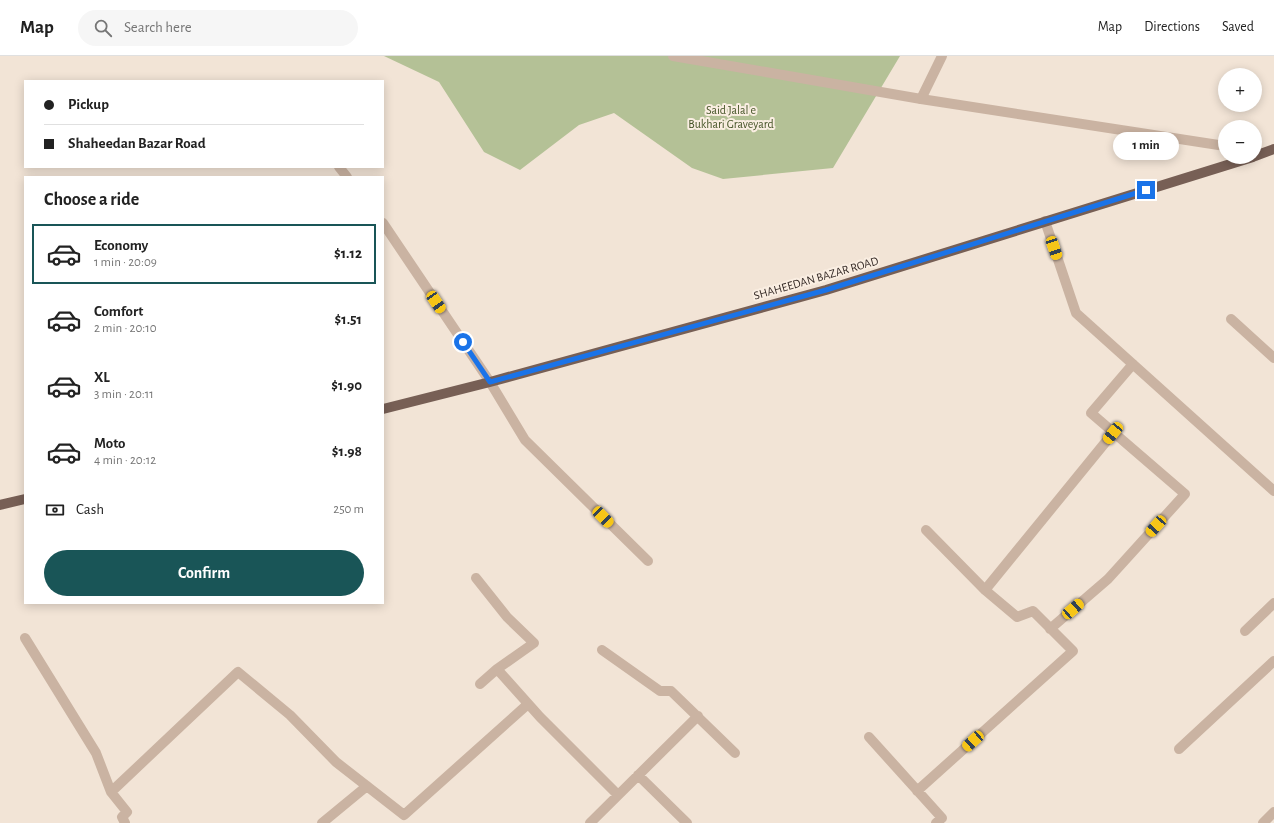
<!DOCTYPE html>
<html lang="en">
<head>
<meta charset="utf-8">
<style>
  :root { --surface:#fff; --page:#f6f6f6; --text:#222; --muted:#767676; --line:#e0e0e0; --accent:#195557 }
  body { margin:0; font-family:"Alegreya Sans",sans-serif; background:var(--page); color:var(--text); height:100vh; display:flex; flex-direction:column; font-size:15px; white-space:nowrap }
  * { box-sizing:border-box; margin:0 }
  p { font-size:13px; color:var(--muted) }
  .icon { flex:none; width:22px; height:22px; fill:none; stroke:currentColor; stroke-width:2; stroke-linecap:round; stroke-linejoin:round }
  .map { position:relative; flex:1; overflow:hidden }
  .side { position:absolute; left:24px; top:120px; width:360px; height:428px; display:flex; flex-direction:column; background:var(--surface); border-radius:0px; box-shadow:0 2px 10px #0003 }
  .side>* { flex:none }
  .guide { position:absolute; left:24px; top:24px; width:360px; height:88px; border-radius:0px; box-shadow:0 2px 10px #0003; display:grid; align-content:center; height:88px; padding:0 20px; background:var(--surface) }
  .buttons { position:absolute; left:1218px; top:12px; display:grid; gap:8px }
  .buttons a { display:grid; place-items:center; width:44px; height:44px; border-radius:50%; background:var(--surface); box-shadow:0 2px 10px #0003; font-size:20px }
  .end { position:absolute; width:18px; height:18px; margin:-9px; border:5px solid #1a73e8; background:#fff; box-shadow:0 0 0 2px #fff }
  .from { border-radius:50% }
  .bubble { position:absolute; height:28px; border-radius:14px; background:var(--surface); box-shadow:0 2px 10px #0003; font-size:13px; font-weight:700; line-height:28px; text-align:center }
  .car { position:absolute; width:12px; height:24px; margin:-12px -6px; border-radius:5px; box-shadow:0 0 3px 1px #0007; background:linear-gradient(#f5c518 24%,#345 0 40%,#f5c518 0 76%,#345 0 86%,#f5c518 0) }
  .guide b { display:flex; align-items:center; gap:14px; height:38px; font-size:15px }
  .guide b+b { border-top:1px solid var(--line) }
  .guide i { width:10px; height:10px; background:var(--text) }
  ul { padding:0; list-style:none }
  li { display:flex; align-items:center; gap:12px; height:60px; margin:0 8px 6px; padding:0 12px; border:2px solid transparent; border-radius:0px }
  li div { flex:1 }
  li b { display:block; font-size:15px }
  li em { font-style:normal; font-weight:700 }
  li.on { border-color:var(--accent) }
  li>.icon { width:36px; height:36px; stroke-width:1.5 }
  h2 { padding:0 20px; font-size:18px; line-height:48px }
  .pay { display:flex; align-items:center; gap:10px; height:44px; padding:0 20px; font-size:15px }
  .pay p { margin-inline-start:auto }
  .button { display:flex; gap:8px; margin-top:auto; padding:8px 20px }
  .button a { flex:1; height:46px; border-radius:24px; background:var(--accent); color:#fff; font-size:16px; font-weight:700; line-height:46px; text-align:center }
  header { display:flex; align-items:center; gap:24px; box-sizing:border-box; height:56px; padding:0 20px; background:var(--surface); border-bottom:1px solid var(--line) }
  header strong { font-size:19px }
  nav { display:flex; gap:22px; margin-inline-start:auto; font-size:14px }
  .search { width:280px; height:36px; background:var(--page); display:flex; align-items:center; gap:10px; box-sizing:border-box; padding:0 14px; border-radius:22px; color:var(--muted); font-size:15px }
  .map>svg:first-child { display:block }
</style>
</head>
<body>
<header>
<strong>Map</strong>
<div class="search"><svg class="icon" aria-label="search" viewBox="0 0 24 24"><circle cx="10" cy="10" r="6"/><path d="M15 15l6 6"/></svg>Search here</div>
<nav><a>Map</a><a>Directions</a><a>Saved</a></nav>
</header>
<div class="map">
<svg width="1274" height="767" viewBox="0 0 1274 767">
  <rect width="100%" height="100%" fill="#f2e4d6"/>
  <path fill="#b4c196" d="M384,0h516l-67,112 -110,11 -31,-11 -78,-55 -35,12 -59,45 -36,-18 -45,-70z"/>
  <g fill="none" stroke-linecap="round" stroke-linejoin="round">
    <path stroke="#cab3a2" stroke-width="10" d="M921,43l21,-43"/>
    <path stroke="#cab3a2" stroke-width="10" d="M339,111l8,10
      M1045,165l31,92 198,178
      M383,167l107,159 35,58 123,121
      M1231,263l43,39
      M476,522l31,39 27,26 -37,26 -17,15
      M985,534l128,-157
      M1050,573l58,-50 77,-85 -94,-81 42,-49
      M1245,575l29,-28
      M25,582l71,115 15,39 16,20 -5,5 3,6
      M602,594l58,41h11l64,62
      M497,613l43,48 78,78
      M869,681l73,81 -6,5
      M1179,693l95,-88
      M638,719l49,48
      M917,735l156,-140 -40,-40 -16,6 -32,-27 -59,-60
      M111,736l127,-120 52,43 46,47 68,53 124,-111
      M322,767l45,-37
      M590,767l108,-107
      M1263,767l11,-11"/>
    <path stroke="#cab3a2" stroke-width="10" d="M673,0l248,43 304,47"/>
    <path stroke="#775f55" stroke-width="10" d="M1255,100l19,-7
      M383,353l107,-27 336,-92 427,-133
      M0,449l25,-6"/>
  </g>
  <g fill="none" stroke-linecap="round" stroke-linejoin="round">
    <path stroke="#1a73e8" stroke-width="5" d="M463,286l27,40 336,-92 320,-100"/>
  </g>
  <g text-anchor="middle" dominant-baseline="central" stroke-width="4" stroke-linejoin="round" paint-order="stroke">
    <g font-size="12" fill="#455427" stroke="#faeee2">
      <text x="731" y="54">Said Jalal e<tspan x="731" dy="14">Bukhari Graveyard</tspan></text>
    </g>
    <g font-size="12" fill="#342925" stroke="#faeee2">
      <text transform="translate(816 222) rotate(-16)">SHAHEEDAN BAZAR ROAD</text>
    </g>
  </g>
</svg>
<div class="buttons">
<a>+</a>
<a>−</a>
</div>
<i class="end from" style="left:463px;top:286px"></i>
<i class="end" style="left:1146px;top:134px"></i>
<div class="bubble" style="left:1113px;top:76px;width:66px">1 min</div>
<i class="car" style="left:1054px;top:192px;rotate:161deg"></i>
<i class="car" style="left:436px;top:246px;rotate:146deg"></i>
<i class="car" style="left:1113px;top:377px;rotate:219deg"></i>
<i class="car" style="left:603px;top:461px;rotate:135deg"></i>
<i class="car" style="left:1156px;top:470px;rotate:222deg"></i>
<i class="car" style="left:1073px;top:553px;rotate:49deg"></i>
<i class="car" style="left:973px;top:685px;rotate:228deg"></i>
<div class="guide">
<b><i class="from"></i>Pickup</b>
<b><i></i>Shaheedan Bazar Road</b>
</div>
<section class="side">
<h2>Choose a ride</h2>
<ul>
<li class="on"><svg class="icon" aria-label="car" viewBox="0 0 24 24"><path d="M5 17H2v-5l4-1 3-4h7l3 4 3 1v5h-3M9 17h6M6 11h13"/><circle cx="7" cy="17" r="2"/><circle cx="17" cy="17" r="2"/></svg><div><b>Economy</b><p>1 min · 20:09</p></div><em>$1.12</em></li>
<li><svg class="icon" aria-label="car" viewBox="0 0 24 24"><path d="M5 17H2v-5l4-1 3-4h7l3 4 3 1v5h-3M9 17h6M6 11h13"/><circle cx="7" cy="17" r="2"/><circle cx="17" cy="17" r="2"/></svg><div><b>Comfort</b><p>2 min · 20:10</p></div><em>$1.51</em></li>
<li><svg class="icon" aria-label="car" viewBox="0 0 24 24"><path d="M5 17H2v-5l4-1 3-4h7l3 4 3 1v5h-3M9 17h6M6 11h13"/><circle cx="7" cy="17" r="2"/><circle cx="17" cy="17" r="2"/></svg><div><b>XL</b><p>3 min · 20:11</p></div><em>$1.90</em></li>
<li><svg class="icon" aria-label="car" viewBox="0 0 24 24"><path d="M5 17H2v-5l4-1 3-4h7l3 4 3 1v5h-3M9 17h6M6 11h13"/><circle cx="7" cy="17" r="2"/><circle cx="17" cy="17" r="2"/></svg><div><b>Moto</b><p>4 min · 20:12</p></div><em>$1.98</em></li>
</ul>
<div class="pay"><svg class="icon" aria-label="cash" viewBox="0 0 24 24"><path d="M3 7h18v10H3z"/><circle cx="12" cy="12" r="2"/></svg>Cash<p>250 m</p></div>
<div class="button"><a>Confirm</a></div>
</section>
</div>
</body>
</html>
